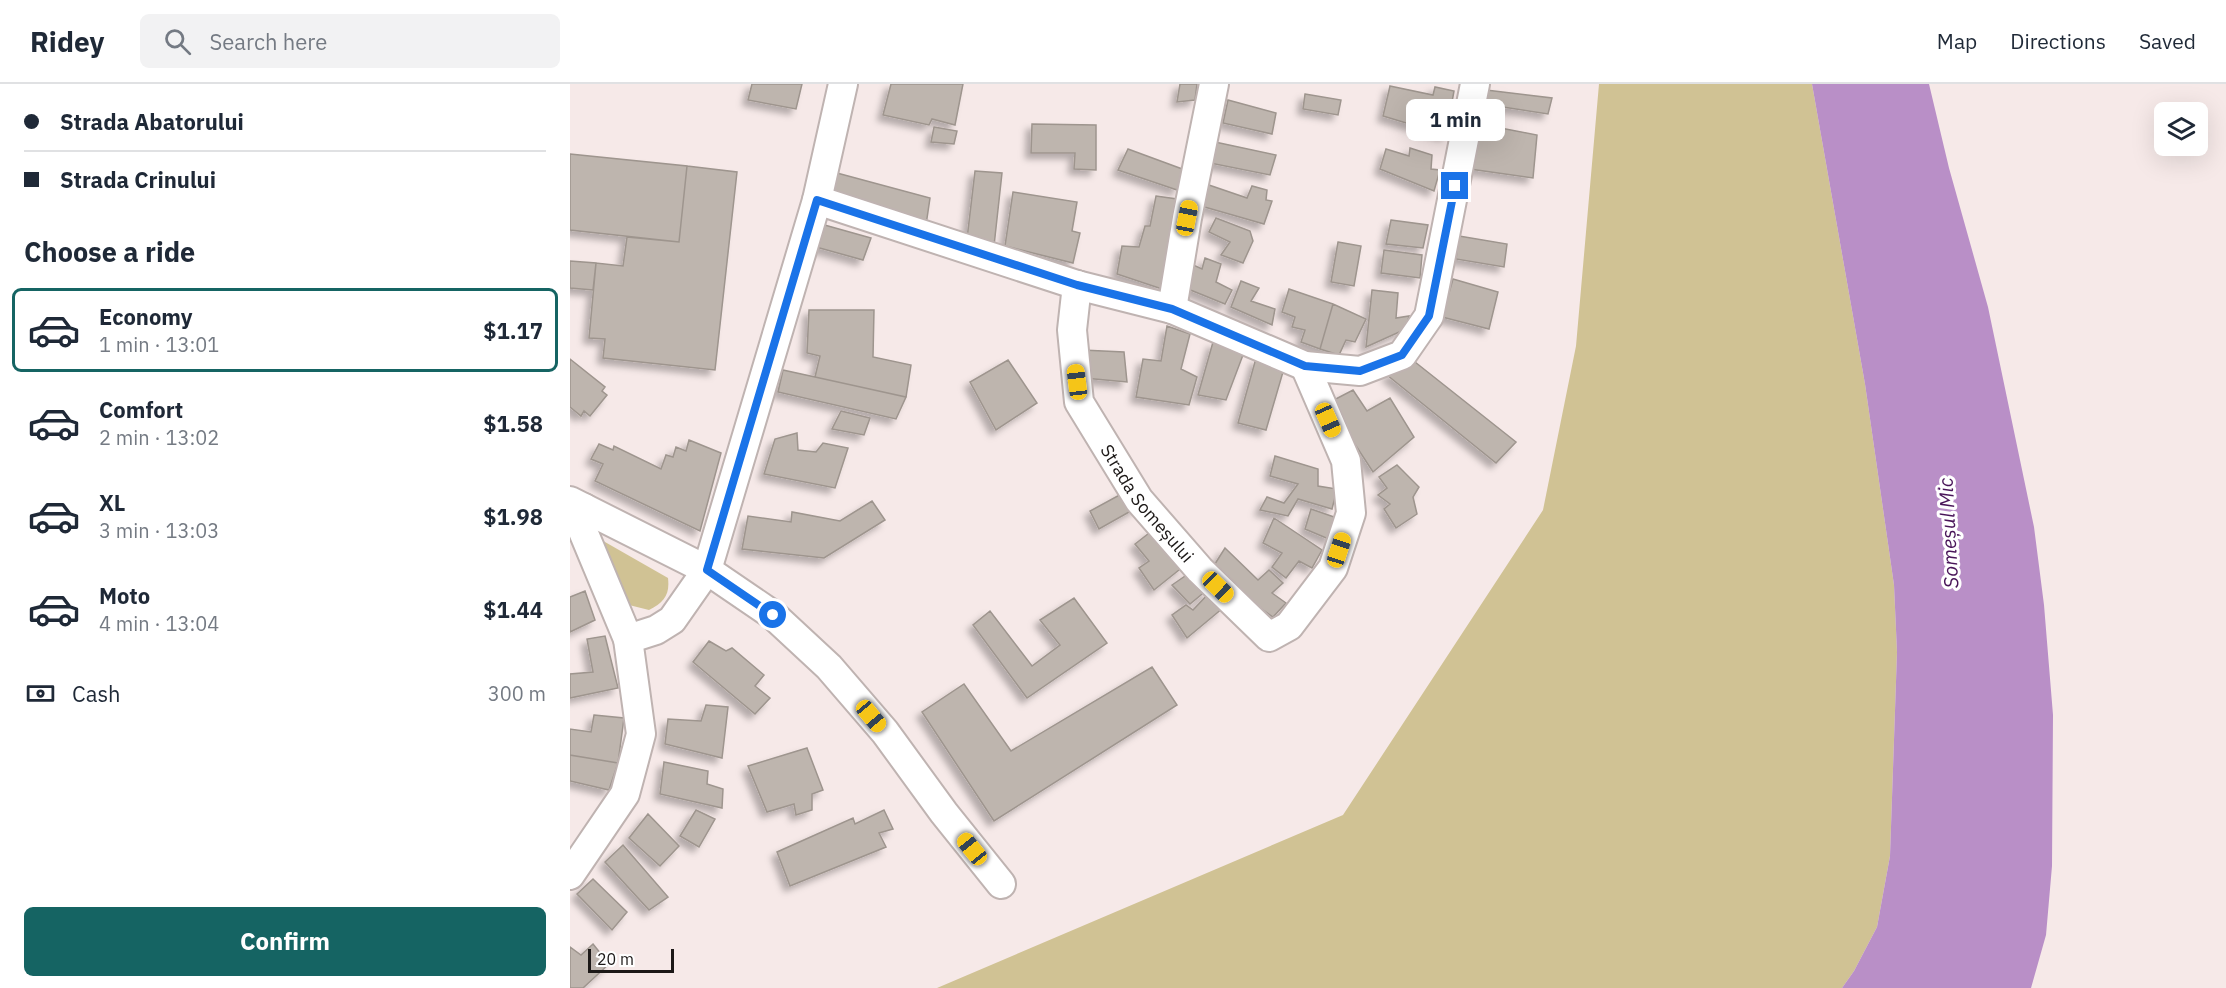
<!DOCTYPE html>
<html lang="en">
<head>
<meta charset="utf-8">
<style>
  :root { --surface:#fff; --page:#f2f2f3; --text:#1f2937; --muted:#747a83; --line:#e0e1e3; --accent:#156463 }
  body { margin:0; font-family:"IBM Plex Sans",sans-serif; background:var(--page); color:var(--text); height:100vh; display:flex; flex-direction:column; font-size:22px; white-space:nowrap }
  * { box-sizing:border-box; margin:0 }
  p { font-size:20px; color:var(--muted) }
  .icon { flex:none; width:33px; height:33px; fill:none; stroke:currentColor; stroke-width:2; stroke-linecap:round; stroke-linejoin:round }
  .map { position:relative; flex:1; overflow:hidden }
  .side { display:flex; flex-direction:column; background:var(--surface); width:570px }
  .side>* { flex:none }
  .guide { display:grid; align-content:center; height:132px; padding:0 24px; background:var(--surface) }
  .controls { position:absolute; left:1584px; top:18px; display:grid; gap:12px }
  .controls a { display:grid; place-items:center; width:54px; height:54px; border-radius:9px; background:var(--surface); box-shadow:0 6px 24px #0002; font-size:30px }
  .scale { position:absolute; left:18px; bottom:15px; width:86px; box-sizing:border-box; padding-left:6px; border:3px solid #1c1817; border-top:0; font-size:16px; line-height:21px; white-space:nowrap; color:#1c1817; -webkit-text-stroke:4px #fff; paint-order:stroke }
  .end { position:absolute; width:27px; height:27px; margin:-14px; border:8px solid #1a73e8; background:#fff; box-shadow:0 0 0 3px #fff }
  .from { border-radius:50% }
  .bubble { position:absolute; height:42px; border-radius:9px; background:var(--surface); box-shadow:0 6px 24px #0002; font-size:20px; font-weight:700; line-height:42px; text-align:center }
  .car { position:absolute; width:18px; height:36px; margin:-18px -9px; border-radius:8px; box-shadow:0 0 4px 2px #0007; background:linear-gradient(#f5c518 24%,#345 0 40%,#f5c518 0 76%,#345 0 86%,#f5c518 0) }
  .guide b { display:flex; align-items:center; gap:21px; height:57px; font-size:22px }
  .guide b+b { border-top:2px solid var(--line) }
  .guide i { width:15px; height:15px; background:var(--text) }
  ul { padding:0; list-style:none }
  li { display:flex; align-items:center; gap:18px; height:84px; margin:0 12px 9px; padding:0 12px; border:3px solid transparent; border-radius:9px }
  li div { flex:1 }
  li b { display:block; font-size:22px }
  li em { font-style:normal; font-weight:700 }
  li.on { border-color:var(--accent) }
  li>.icon { width:54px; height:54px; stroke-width:1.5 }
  h2 { padding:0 24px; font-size:27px; line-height:72px }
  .pay { display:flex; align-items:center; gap:15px; height:66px; padding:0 24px; font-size:22px }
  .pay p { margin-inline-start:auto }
  .button { display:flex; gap:12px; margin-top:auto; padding:12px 24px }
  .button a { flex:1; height:69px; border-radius:9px; background:var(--accent); color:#fff; font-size:24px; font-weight:700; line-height:69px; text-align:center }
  header { display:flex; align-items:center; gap:36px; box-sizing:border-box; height:84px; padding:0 30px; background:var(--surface); border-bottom:2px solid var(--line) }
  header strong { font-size:28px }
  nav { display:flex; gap:33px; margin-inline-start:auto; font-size:21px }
  .search { width:420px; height:54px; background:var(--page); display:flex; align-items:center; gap:15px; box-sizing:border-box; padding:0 21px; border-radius:9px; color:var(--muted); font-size:22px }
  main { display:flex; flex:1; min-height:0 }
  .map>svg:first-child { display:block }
</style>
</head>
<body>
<header>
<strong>Ridey</strong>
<div class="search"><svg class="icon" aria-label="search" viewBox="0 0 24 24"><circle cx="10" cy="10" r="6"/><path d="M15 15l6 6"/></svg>Search here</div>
<nav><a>Map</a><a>Directions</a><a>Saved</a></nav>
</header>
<main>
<section class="side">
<div class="guide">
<b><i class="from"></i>Strada Abatorului</b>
<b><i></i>Strada Crinului</b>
</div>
<h2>Choose a ride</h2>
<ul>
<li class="on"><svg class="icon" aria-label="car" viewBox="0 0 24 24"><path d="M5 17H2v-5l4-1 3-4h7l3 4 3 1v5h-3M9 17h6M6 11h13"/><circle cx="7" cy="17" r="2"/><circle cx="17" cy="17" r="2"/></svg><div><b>Economy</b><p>1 min · 13:01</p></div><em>$1.17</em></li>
<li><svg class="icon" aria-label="car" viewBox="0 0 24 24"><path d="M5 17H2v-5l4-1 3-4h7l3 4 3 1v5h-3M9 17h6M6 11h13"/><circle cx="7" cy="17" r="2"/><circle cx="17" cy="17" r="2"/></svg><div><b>Comfort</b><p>2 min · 13:02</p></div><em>$1.58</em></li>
<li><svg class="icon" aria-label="car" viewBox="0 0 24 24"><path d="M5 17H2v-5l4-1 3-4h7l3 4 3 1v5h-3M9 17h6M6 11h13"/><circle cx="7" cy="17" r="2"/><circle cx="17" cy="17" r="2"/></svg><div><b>XL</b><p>3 min · 13:03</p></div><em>$1.98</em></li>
<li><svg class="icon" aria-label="car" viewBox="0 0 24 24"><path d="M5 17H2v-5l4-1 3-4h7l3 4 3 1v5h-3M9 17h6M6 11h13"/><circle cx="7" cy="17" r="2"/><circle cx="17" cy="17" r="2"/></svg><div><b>Moto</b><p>4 min · 13:04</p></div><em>$1.44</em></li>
</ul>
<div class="pay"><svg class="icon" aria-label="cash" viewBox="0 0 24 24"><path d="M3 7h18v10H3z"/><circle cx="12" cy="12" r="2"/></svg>Cash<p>300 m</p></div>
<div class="button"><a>Confirm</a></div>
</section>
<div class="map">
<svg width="1656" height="904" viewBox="0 0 1656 904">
  <defs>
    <filter id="shadow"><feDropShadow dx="-5.5" dy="5.5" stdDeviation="3" flood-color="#0004"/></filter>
  </defs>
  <rect width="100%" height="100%" fill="#f6e9e8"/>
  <path fill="#d0c294" d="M1029,0h213l53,300 29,201 3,67 -7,204 -13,71 -23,44 -12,17h-905l406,-173 200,-305 33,-164z
    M28,454l70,40c2,17 -4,24 -19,32l-20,-5z"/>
  <path fill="#b98fc7" d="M1242,0h117l20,84 39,139 46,220 10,78 9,110 -1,151 -6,69 -15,53h-189l12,-17 23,-44 13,-71 7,-204 -3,-67 -29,-201z"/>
  <path fill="#beb5ae" stroke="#9e958e" stroke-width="1.5" filter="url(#shadow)" d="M182,0h50l-6,25 -48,-9z
    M321,0h72l-8,41 -23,-6 -3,6 -46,-10z
    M610,0h17l-2,16 -18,2z
    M820,2l43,9 2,-8 19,4 -8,44 -63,-19z
    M916,6l66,8 -4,16 -65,-10z
    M735,10l36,6 -3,15 -35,-6z
    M658,16l48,13 -4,21 -49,-11z
    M462,40l64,1v45l-22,-1 1,-16h-44z
    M910,40l57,11 -4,43 -63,-9 4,-24 5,-4z
    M364,43l23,4 -3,13 -23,-2z
    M645,58l61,13 -6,20 -60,-12z
    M840,64l22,7 -1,14 9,1 -6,21 -54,-22 6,-20 23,7z
    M558,65l57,21 -8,20 -59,-20z
    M0,70l117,12 -8,76 -109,-12z
    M117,82l50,6 -22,198 -112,-12 2,-19 -16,-1 7,-75 27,3 4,-29 52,5z
    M405,87l27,2 -8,73 -27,-7z
    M267,89l93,25 -4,27 -96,-32z
    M636,100l41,14 5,-12 15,4 -1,10 6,1 -8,23 -63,-18z
    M443,108l64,10 -5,29 8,2 -7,30 -68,-17z
    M586,112l21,3 -15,90 -45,-15 5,-28 17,1 6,-21h5z
    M646,134l34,13 3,10 -10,22 -22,-8 9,-13 -21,-10z
    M821,136l37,5 -5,23 -37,-4z
    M251,140l50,14 -8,22 -47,-13z
    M889,152l48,8 -3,23 -48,-8z
    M768,158l23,4 -7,40 -23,-4z
    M814,166l38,5 -2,23 -39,-5z
    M635,174l16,6 -5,18 16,8 -7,14 -42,-17 6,-24 13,6z
    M0,177l26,2 -3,27 -23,-2z
    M883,195l45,13 -9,37 -47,-12z
    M671,197l18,7 -8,13 24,8 -3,16 -41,-18z
    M719,205l44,15 -13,45 -19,-7 4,-12 -13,-3 3,-10 -13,-5z
    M802,206l26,3 -2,25 13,-2 -3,13 -40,18z
    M763,220l33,15 -11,23 -9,-2 -7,15 -19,-6z
    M239,226h65l-1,47 38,8 -5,32 -91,-20 5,-21 -13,-3z
    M597,242l23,8 -9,35 16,8 -8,28 -53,-8 7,-38 18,2z
    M643,258l30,13 -17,45 -28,-5z
    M512,266l42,2 3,30 -43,-4z
    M686,274l27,14 -17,58 -28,-7z
    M0,275l35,28 -3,4 5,4 -17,21 -6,-5 -3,5 -11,-9z
    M438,276l29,43 -41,27 -26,-48z
    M845,278l101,80 -20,21 -109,-88z
    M213,286l32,7 91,20 -10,22 -118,-27z
    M783,306l14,21 23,-13 24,39 -41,35 -45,-69z
    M271,327l29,7 -6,17 -32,-6z
    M227,349l1,17 18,2 7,-9 25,5 -13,40 -71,-14 11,-35z
    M119,356l32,13 -21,78 -105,-50 8,-17 -12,-5 8,-15 14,6 1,-4 47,23 5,-14 7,2 3,-10 10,4z
    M705,372l43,13v17l19,3 -5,20 -34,-10 -10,17 -28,-6 7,-13 17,6 14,-19 -28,-8z
    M827,381l22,22 -6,10 4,17 -21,14 -12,-19 6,-5 -12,-9 9,-7 -8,-11z
    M555,408l13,15 -39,22 -9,-18z
    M302,417l13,19 -61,38 -82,-9 6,-33 43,6 1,-10 48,9z
    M741,425l26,9 -6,22 -26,-11z
    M704,434l48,32 -10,18 -13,-7 -13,17 -14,-11 10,-14 -19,-10z
    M583,446l31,36 -30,24 -15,-22 10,-7 -14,-17z
    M655,464l33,32 11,-10 14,13 -11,10 14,10 -13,14 -27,-19 -33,-31z
    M621,488l16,18 -17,14 -18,-19z
    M15,507l10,29 -25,12v-35z
    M640,508l13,16 -36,30 -15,-23 14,-10 7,5z
    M504,514l33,45 -80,55 -54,-73 17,-14 42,55 28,-21 -20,-25z
    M35,552l13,52 -48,10v-24l23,-2 -6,-33z
    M139,557l17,10 6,-3 32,27 -9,11 15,12 -15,16 -62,-52z
    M582,583l25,38 -183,116 -72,-109 42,-28 47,67z
    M136,621l22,2 -6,51 -57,-14 3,-25 33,2z
    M24,631l30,3 -6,45 -48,-8v-26l21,3z
    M237,664l16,42 -11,4v16l-16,5 -2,-11 -27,8 -19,-46z
    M0,671l48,8 -9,27 -39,-9z
    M94,678l44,9 -1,13 16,5 -1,19 -62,-14z
    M126,726l19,9 -16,28 -19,-11z
    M314,726l9,19 -14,4 7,14 -96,39 -13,-34 76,-34 2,6z
    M78,730l31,32 -19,20 -31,-28z
    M53,761l45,52 -19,13 -44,-48z
    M23,795l34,33 -15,18 -35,-36z
    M23,860l16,20 -26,24h-13v-41l11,8z"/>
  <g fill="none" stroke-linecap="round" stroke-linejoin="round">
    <defs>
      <g id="street">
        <path d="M247,116l260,85 95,24 133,57 55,5 42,-16 27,-39 46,-232"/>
        <path id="s1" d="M507,201l-5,45 7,72 60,98 61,70 69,67 20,-11 44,-58 18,-55 -5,-52 -41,-95"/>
        <path d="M602,225l15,-91 27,-134"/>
        <path d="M0,417l137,69 66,45 56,52 56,65 59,81 57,71"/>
        <path d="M14,424l-5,13 3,8 46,110"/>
        <path d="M0,791l55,-81 16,-60 -13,-95 28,-9 16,-10 35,-50 110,-370 26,-116"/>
      </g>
    </defs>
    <use href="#street" stroke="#bfb3b1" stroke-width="32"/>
    <use href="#street" stroke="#fff" stroke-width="28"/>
  </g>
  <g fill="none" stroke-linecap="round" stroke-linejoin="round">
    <path stroke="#1a73e8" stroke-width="8" d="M203,531l-66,-45 110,-370 260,85 95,24 133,57 55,5 42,-16 27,-39 26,-130"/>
  </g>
  <g text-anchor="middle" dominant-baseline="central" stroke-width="6" stroke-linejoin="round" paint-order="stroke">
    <g font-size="18" fill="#1c1817" stroke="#fff">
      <text stroke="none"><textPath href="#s1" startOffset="240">Strada Someșului</textPath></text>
    </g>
    <g font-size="20" font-style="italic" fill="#491559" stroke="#fff">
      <text transform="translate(1378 449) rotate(-93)">Someșul Mic</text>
    </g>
  </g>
</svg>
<div class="controls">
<a><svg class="icon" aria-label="layers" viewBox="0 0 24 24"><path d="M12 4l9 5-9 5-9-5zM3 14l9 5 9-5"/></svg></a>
</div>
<div class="scale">20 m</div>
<i class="end from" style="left:203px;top:531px"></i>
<i class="end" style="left:885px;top:102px"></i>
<div class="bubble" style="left:836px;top:15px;width:99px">1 min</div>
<i class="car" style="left:617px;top:134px;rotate:11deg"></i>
<i class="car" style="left:507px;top:298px;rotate:353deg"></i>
<i class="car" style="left:758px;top:336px;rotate:156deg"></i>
<i class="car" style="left:769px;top:466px;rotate:18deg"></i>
<i class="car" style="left:648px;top:503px;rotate:134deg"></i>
<i class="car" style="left:301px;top:632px;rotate:140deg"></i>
<i class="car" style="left:402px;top:765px;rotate:321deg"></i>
</div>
</main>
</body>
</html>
